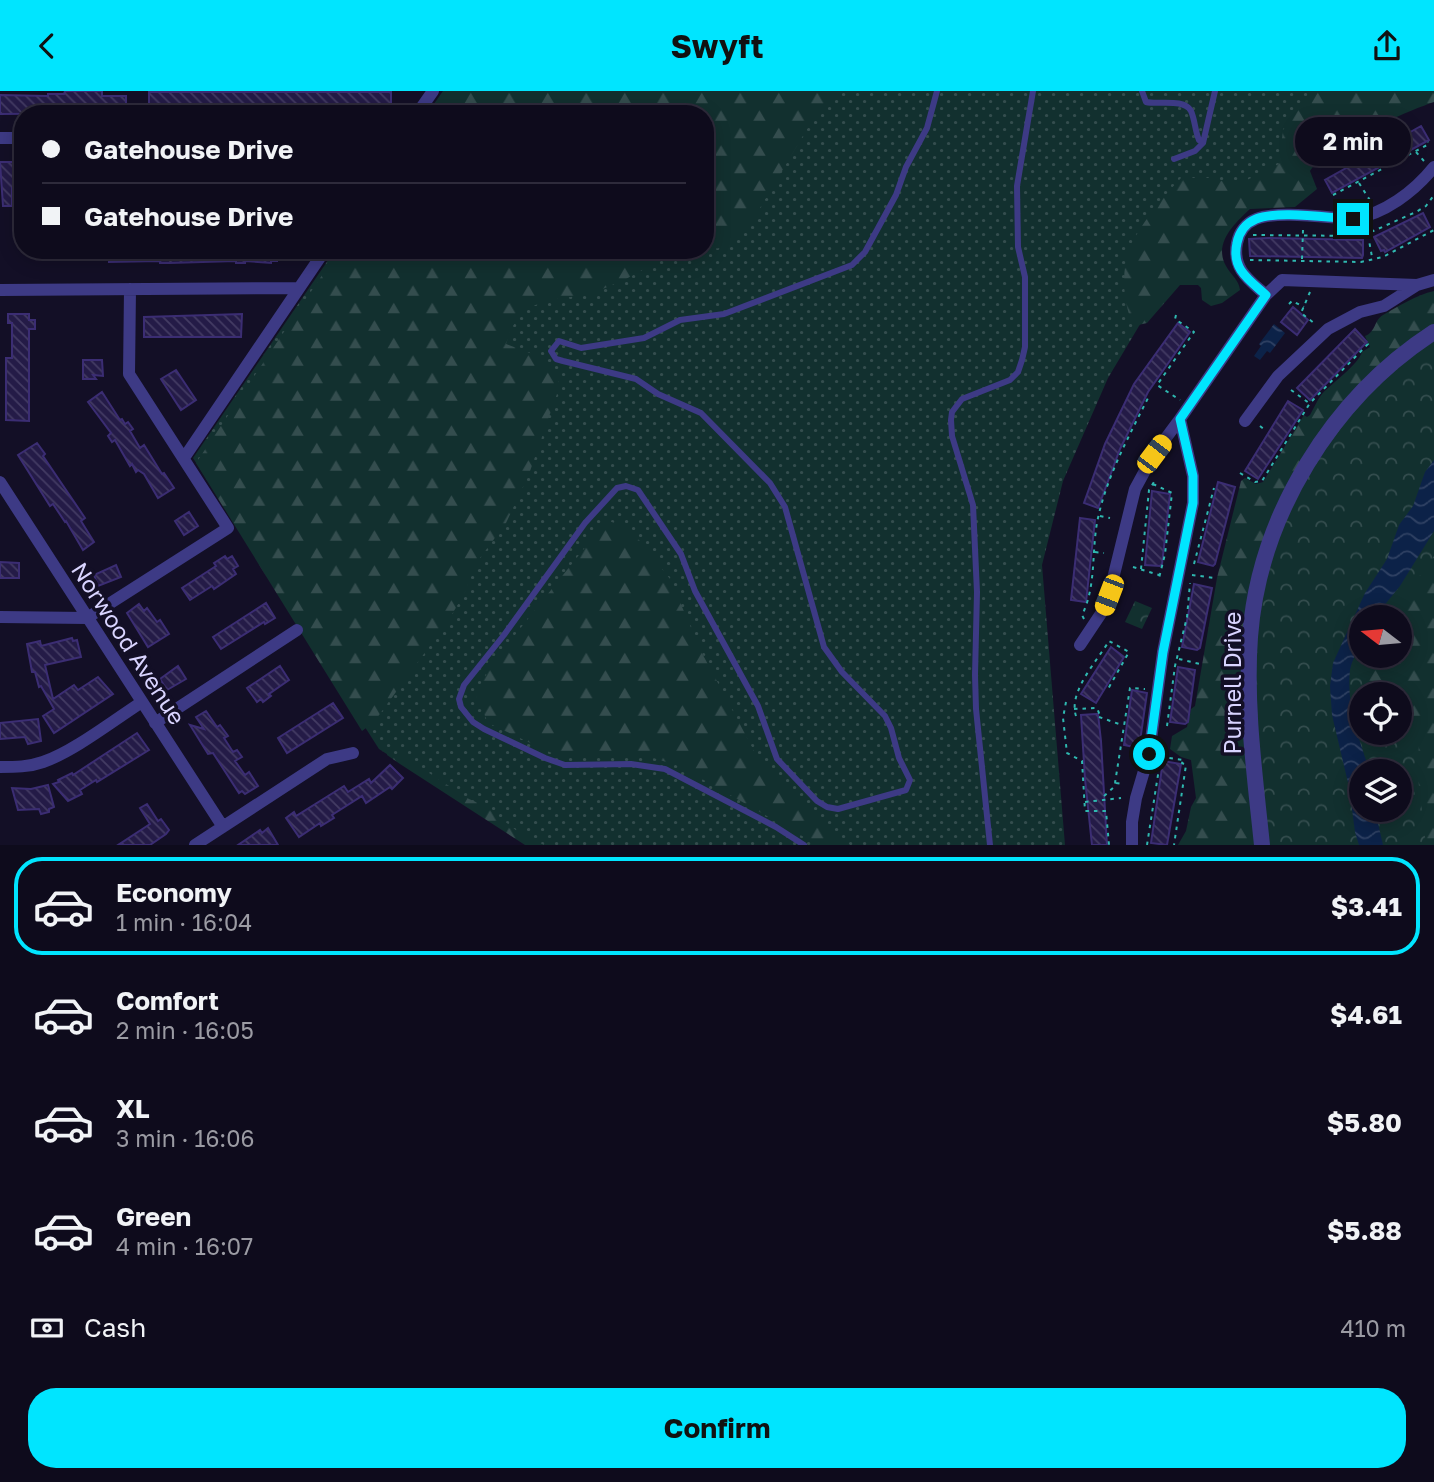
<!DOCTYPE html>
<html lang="en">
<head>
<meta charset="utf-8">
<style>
  :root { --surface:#0e0b1c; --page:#171425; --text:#f1f3f6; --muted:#9b9ba3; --line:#2e2b3b; --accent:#00e5ff }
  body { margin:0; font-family:"Golos Text",sans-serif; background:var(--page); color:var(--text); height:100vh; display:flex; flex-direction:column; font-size:26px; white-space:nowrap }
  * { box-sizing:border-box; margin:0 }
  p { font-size:23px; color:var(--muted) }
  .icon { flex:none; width:38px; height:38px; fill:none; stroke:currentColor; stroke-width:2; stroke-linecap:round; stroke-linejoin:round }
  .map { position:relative; height:754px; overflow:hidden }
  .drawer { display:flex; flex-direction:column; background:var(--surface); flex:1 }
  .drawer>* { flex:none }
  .banner { position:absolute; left:14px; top:14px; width:700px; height:154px; border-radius:28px; box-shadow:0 4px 18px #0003,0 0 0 2px var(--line); display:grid; align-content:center; height:154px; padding:0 28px; background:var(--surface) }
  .needle { width:46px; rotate:286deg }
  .controls { position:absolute; left:1349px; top:514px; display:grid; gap:14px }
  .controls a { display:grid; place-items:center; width:63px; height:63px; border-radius:50%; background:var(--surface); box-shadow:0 4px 18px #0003,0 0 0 2px var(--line); font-size:35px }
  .end { position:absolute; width:32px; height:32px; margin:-16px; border:9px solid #00e5ff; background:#111; box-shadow:0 0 0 4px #111 }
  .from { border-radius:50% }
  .bubble { position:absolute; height:49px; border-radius:24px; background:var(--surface); box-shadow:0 4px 18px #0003,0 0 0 2px var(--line); font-size:23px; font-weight:700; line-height:49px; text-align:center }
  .car { position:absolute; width:21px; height:42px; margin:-21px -10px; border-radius:9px; box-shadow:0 0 5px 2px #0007; background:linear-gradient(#f5c518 24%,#345 0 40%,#f5c518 0 76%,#345 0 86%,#f5c518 0) }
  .banner b { display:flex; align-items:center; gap:24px; height:66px; font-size:26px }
  .banner b+b { border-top:2px solid var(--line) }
  .banner i { width:18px; height:18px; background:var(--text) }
  ul { padding:12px 0 0; list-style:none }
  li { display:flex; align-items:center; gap:21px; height:98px; margin:0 14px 10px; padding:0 14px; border:4px solid transparent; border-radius:28px }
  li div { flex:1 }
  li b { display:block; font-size:26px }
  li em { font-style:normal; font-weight:700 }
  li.selected { border-color:var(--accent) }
  li>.icon { width:63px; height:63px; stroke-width:1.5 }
  .pay { display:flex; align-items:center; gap:18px; height:77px; padding:0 28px; font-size:26px }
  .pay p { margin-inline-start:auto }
  .action { display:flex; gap:14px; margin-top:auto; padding:14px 28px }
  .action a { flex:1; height:80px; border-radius:28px; background:var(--accent); color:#111; font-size:28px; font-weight:700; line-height:80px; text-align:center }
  header { display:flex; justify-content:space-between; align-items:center; height:91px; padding:0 28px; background:var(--accent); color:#111; font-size:32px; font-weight:700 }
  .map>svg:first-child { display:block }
</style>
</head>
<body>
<header><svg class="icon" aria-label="back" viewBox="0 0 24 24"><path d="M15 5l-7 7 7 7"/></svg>Swyft<svg class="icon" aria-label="share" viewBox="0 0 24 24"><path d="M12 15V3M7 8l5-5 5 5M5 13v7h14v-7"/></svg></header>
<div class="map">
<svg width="1434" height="754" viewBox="0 0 1434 754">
  <defs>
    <pattern id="grass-dots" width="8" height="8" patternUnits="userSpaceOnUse" patternTransform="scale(1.75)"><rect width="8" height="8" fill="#12302f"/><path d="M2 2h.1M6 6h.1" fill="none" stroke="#344d4e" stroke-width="1.8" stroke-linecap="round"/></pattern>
    <pattern id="forest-firs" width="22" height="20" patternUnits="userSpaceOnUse" patternTransform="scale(1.75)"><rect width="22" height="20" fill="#12302f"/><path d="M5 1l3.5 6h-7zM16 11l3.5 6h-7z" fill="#344d4e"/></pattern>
    <pattern id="park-crowns" width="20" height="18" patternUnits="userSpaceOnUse" patternTransform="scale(1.75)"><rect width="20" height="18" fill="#12302f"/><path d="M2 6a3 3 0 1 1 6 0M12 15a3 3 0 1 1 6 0" fill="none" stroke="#344d4e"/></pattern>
    <pattern id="water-waves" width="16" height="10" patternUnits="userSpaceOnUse" patternTransform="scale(1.75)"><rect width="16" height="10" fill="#0c2248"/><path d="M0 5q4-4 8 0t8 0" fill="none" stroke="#2f4163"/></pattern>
    <pattern id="building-back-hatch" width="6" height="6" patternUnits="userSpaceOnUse" patternTransform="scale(1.75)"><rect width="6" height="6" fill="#241b47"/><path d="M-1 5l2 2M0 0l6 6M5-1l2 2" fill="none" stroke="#433b63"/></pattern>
  </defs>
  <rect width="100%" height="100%" fill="#130f26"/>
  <path fill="url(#grass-dots)" d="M443,0h991l-33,17 -134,81 -90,88 -38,49 -31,52 -45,103 -21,84 23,280h-537l-149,-96 -186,-291 142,-208h370v-136h-278z"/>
  <path fill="url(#forest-firs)" fill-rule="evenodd" d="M447,0h388l-3,8 -25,30 -56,94 -31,25 -51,7 -43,24 -35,15 -41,6 -26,9 -13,20 -5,15 37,14 15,17v16l-29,83 -23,49 -29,39 -13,32 -16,27 -74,101 -12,9 -166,-268 143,-213h366v-136h-273z
    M1310,0h124v11c-32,11 -105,43 -124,69l7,18 -22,18 -45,2c-15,14 -37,34 -24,57 5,9 13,14 14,24l-18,13 -11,3 -9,-6 -1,-12 -3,-3h-18l-33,38 -13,3c-11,-20 -13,-55 -5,-76 9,-23 35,-54 52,-72h34l20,8 44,-22 4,-34z
    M1434,200v35l-178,519h-78l8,-14 5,-24 5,-9 -5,-38 -10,-3 -11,-8 2,-13 15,-9 4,-18 4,-3 22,-128 24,-97 4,-3 11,6 7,-2 41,-67 3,2 3,-2c4,-7 7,-15 12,-21 10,-11 36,-29 40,-42l8,-5 -5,-11c11,-4 9,-16 18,-21 16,-9 33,-20 51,-24z
    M1434,422v332h-52l18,-35v-38h-34l-19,-73 15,-43h38v-38h-35zM1362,604h38v38h-38z
    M607,429l24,10 39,49 32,74 59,111 89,81h-32l-139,-79 -35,-11h-88l-68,-32 -13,-30 20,-33z
    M387,661l16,4 66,43 16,7 32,25 27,14h-19l-125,-81 -13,-9z"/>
  <path fill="url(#park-crowns)" fill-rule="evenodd" d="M1434,245v220l-45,62h-27v38h8l-8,24 2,15h-2v38h38v-2l19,4 -1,43 8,67h-160l-13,-195 18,-99 34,-77 75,-95zM1362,681h38v38h-38z
    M1135,510l17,7 -10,21 -17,-7z"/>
  <path fill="url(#water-waves)" d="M1274,233l11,9 -15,20 -3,-2 -7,9 -6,-4 7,-10 -2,-2z
    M1434,369v71l-34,55 -26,32h-12c0,6 1,15 -1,22 -2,10 -9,19 -11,30 -4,35 9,69 20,102h-8v38h13l8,35h-24l-4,-13 -6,-45 -17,-72 -2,-29 3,-23 32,-70 22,-34 12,-34 14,-19 12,-34z"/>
  <path fill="url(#building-back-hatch)" stroke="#3b2d73" stroke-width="2" d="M65,0h37v5h24v13h-4l1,4 -123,1v-19l48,1v-2h16z
    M149,1h242v20l-242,1z
    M1421,35l8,14 -97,53 -7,-13z
    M0,71h23v26h-11v18h-9z
    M1423,122l7,14 -45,25 -1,-2 -3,1 -7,-14z
    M1268,147l95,2v15l-1,3 -112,-2 -1,-17z
    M83,159h194v11h-6v2l-26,-2v2h-9v-2l-66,2h-10v-2l-51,1v-3l-26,1z
    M1293,216l15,13 -11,15 -16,-13z
    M8,223h21v6h6v9h-6v92l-23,-1v-62h6v-35h-4z
    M242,223l-1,23h-97v-20z
    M1178,232l12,9 -42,60 -28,57 -22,59 -14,-5 21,-59 29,-60z
    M1355,238l12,13 -57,58 -13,-12z
    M83,269h19l1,16 -10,-1 3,4h-13z
    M176,279l20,30 -15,10 -20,-31z
    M102,301l18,28 2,-1 3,5 3,-2 5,7 -3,2 10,17 4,-3 18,29 2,-1 10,15 -16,10 -14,-24 -6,-4 -2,2 -4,-8 -2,2 -15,-26 -3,2 -4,-6 3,-3 -23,-31z
    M1288,310l15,9 -45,69 -13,-8z
    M37,352l8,11 -2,2 42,62 -4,3 13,21 -11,8 -17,-29 -1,1 -12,-18 -3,2 -32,-51z
    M1218,391l17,5 -20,77 -2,2 -15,-4z
    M1152,400l18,3 -8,70 -2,2 -15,-1z
    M189,421l9,14 -14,9 -9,-14z
    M1080,427l15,2 -9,82 -15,-2z
    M225,465l2,3 5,-3 6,10 -5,3 3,5 -22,15 -2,-3 -22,14 -8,-12 34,-22 -2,-3z
    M0,471l19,1v15h-19z
    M116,474l5,12 -23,9 -4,-11z
    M1194,493l18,4 -12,60 -3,2 -15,-3z
    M266,512l9,15 -10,6 -1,-2 -43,27 -8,-12z
    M139,513l5,7 3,-3 10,14 3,-2 9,14 -21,13 -21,-34z
    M72,547l1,3 4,-1 4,17 -36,8 8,34 21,-14 4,5 20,-13 15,17 -59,39 -11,-17 11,-7 -13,-23 -2,1 -4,-15h-3l-5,-28 13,-3 1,5z
    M1111,556l13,10 -28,46 -15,-9z
    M178,575l8,13 -19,11 -7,-11z
    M280,575l9,14 -20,14 2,2 -8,6 -2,-3 -4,3 -10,-14z
    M1178,576l17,3 -7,52 -3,2 -15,-2z
    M1132,599l15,3 -8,55 -15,-3z
    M333,612l10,15 -56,35 -9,-15z
    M206,620l11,16 3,-2 8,11 -4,2 9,14 4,-2 5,7 -7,4 10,14 4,-3 9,14 -13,8 -3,-3 -3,2 -26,-40 -5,1 -18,-29 14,4 -8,-12z
    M1096,623h2l3,27 6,104h-15l-7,-66 -4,-64z
    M38,628l3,22 -13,3 -3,-7 -25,2v-16z
    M137,642l12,17 -52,32 -1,-2 -16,10 2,4 -14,7 -15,-17 6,-2 -1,-2 14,-7 1,2z
    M1163,670l18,3 -14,81 -16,-2z
    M390,674l13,13 -11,11 -2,-2 -24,16 -4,-7 -30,19 2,3 -13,8 -1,-3 -21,14 -13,-19 8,-6 2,4 48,-30 4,6 21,-13 2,4z
    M48,694l6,22 -5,2v3l-8,2 -2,-5 -21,1 -6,-22 19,1z
    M147,713l11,17 3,-2 8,11 -3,4 -16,11h-32l32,-21 -10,-16z
    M268,737l10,17h-40l22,-15 2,3z"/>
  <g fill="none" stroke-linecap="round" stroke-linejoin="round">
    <path stroke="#2fb8b0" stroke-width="2" stroke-dasharray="3.5 5" stroke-linecap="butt" d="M1416,61l8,9
      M1359,92l12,19
      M1333,104l96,-51 -1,-2
      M1253,144l109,1 54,-24 10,-6 8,-11
      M1368,144l4,22
      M1302,168l1,-29
      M1250,169l111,2 22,-5 51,-27
      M1310,201l-9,21 13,10
      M1289,213l3,-3 12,6
      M1176,224l-1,4 19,13 -37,53 23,15
      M1291,299l18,13
      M1260,335l5,4
      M1240,382l15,9 7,-1 48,-78 58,-59 -1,-1
      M1153,393l19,9 -7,61 -6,24
      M1100,425l10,2
      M1095,461l9,1
      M1194,473l20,-76
      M1133,476l26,8
      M1141,478l8,-79 5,-8
      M1192,484l23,3
      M1084,528l-2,-4c15,-30 9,-65 16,-97 9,-42 31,-82 50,-120l-2,-1
      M1179,568l21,5
      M1066,611l-3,16 4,35 15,8 3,50h21l3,34
      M1074,618l23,-1 4,10
      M1076,625c-8,-24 21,-55 33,-75l20,11 -21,37
      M1099,626l23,8
      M1167,635l8,-60 12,-49 3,-34
      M1161,666l23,3 -2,3 4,2 -12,80
      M1116,692l8,1
      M1104,705l10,-9 1,-4 15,-95 15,1
      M1085,711l36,-4
      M1147,754l13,-83"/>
    <path stroke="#3d3a85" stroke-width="6" d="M1142,0l4,11c12,3 38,-4 45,9 4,9 4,20 8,29l4,3
      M1174,68l21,-8 8,-8 12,-52
      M804,754l-28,-18 -111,-58 -34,-5 -66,1 -20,-7 -61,-29 -11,-7 -12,-15 -2,-8 5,-14 40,-50 81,-112 32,-35 9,-2 12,4 43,64 14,37 63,115 19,53 40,42 10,6 11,2 68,-19 4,-10 -11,-22 -8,-30 -6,-12 -43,-44 -18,-25 -39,-140 -15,-24 -69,-70 -43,-19 -22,-15 -73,-18 -7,-2 -5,-8 8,-10 22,7 63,-10 36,-18 44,-6 128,-49 13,-13 31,-57 10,-28 21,-39 10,-37
      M990,754l-14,-136 -1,-34 2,-83 -4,-87 -21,-69 -1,-16 1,-8 10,-13 48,-19 8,-8 4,-12 3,-13v-70l-7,-30 -1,-61 16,-95"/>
    <path stroke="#3d3a85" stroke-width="12" d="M417,23l16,-23
      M0,47h23
      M0,199l299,-2
      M1266,204c-17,-15 -34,-26 -29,-52 2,-11 9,-20 19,-24 21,-9 73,-1 97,0 31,-5 61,-27 81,-52
      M1245,330l33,-45 50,-47 32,-17 24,-6 33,-21
      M184,367l141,-208
      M0,391l223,345
      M0,526l87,1 141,-90 -99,-154 1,-85
      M1080,554l24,-36 5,-14 26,-106 19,-35 26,-35
      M155,632l142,-93
      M0,676c15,0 29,0 43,-5 30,-10 71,-42 99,-60
      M195,754l132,-86 26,-6
      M1132,754v-23l4,-24 13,-44 14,-102 30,-149v-27l-13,-57 86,-124 16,-15 135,5 17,-5"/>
    <path stroke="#3d3a85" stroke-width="16" d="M1262,754c-7,-69 -17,-139 -12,-208 9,-121 82,-239 184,-305"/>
  </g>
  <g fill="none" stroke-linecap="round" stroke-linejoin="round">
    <path stroke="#00e5ff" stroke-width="9" d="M1149,663l14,-102 30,-149v-27l-13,-57 86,-124c-17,-15 -35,-26 -29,-52 2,-11 9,-20 19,-24 21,-9 73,-1 97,0"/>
  </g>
  <g text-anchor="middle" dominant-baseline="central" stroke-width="7" stroke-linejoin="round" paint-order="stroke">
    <g font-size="23" fill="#d9d4ff" stroke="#130f26">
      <text transform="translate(129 552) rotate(57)">Norwood Avenue</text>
      <text transform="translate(1232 592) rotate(-90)">Purnell Drive</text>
    </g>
  </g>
</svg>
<div class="controls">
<a><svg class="needle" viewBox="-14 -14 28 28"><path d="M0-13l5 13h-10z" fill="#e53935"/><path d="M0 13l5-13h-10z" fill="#9b9ba3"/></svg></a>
<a><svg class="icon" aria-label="locate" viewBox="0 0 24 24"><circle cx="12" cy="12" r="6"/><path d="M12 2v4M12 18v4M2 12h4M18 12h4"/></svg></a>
<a><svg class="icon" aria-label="layers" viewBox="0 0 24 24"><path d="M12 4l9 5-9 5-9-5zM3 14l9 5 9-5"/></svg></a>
</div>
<i class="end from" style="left:1149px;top:663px"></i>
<i class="end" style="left:1353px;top:128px"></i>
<div class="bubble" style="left:1295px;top:26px;width:116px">2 min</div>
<i class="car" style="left:1154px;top:363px;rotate:37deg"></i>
<i class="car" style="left:1109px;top:504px;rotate:201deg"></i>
<div class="banner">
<b><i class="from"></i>Gatehouse Drive</b>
<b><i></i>Gatehouse Drive</b>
</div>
</div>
<section class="drawer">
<ul>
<li class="selected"><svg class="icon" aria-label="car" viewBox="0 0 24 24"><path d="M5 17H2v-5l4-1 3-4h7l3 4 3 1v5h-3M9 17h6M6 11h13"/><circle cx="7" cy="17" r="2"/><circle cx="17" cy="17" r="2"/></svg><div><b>Economy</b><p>1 min · 16:04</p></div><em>$3.41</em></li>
<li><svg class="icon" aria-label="car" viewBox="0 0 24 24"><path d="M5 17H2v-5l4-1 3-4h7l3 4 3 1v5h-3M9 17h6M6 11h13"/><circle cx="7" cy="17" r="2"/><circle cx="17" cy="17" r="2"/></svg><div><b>Comfort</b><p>2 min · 16:05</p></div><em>$4.61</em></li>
<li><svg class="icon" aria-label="car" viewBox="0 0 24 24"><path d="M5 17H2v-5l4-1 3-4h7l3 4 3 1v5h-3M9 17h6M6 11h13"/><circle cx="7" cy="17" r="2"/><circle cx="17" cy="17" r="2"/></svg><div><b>XL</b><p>3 min · 16:06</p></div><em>$5.80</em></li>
<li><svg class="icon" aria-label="car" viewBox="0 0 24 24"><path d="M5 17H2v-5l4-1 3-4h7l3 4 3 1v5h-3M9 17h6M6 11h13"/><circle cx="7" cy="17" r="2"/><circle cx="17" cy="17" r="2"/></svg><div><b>Green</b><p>4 min · 16:07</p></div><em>$5.88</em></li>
</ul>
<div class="pay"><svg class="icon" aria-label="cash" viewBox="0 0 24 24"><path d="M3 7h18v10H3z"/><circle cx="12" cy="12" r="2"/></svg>Cash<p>410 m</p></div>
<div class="action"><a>Confirm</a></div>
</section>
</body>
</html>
